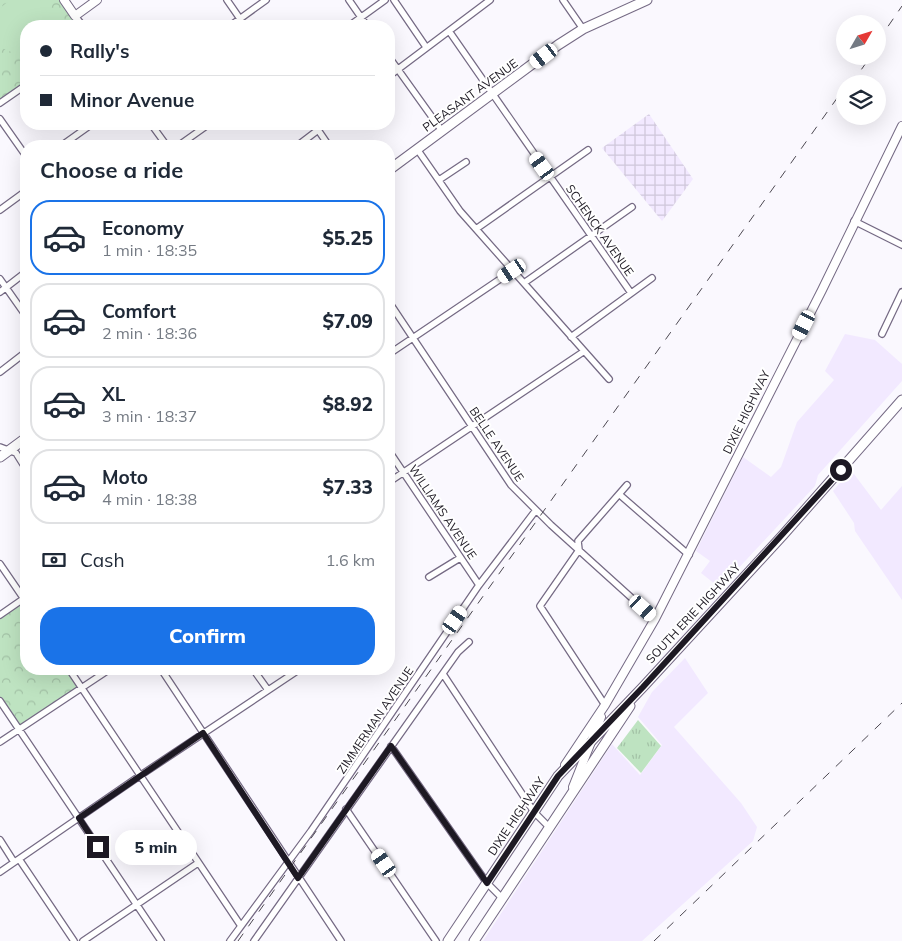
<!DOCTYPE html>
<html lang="en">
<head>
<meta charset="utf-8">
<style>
  :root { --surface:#fff; --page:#f6f6f7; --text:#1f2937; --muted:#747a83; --line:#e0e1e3; --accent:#1a73e8 }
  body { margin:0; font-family:Mulish,sans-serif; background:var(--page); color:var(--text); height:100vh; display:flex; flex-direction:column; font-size:19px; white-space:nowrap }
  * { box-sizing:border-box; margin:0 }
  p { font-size:16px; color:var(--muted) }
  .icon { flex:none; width:28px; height:28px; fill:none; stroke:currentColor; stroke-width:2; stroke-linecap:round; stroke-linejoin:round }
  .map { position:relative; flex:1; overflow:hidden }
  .drawer { position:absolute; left:20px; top:140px; width:375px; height:535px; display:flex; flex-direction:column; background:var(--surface); border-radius:20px; box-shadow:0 5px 20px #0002 }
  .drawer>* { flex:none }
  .hud { position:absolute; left:20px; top:20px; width:375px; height:110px; border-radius:20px; box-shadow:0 5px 20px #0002; display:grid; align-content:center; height:110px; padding:0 20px; background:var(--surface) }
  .needle { width:32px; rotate:51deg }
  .fabs { position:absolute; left:836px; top:15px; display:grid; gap:10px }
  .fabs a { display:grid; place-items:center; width:50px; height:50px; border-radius:50%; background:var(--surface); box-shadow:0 5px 20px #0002; font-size:25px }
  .end { position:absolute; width:22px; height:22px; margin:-11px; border:6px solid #1d1923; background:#fff; box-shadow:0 0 0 2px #fff }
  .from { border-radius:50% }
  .bubble { position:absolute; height:35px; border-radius:18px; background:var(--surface); box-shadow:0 5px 20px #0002; font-size:16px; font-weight:800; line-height:35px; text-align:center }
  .car { position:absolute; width:15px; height:30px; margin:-15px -8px; border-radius:6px; box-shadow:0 0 4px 1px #0007; background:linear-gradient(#fff 24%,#345 0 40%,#fff 0 76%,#345 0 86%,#fff 0) }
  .hud b { display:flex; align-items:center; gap:18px; height:48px; font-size:19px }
  .hud b+b { border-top:1px solid var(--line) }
  .hud i { width:12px; height:12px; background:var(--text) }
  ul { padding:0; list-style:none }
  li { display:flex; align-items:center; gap:15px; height:75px; margin:0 10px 8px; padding:0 10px; border:2px solid var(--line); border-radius:20px }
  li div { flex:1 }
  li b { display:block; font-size:19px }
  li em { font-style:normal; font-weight:800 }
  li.active { border-color:var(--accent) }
  li>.icon { width:45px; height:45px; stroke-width:1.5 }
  h2 { padding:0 20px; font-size:22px; line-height:60px }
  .pay { display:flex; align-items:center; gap:12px; height:55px; padding:0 20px; font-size:19px }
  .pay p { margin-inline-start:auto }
  .action { display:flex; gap:10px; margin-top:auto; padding:10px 20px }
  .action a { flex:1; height:58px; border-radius:20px; background:var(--accent); color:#fff; font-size:20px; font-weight:800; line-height:58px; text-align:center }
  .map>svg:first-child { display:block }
</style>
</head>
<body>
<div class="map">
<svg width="902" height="941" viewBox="0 0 902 941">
  <defs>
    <pattern id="industrial-grid" width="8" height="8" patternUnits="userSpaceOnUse" patternTransform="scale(1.25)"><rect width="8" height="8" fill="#f2e9ff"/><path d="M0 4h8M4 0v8" fill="none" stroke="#cfc7da"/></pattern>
    <pattern id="grass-tufts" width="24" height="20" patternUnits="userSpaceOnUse" patternTransform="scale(1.25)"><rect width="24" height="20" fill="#bee3c1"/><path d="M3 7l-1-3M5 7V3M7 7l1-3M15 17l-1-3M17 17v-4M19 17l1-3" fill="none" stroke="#a3c2a6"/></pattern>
    <pattern id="park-crowns" width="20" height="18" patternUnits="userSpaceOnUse" patternTransform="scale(1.25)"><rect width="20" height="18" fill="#bee3c1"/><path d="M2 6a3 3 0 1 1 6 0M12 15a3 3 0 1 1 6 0" fill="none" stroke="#a3c2a6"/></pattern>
  </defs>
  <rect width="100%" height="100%" fill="#faf8fe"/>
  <path fill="#f2e9ff" d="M845,334l30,6 27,24v17l-84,94 -3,11 -95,102 -19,-15 9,-12 -14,-10 47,-94 28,20 10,-10 16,-45 37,-42 -9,-9z
    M851,470l30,40 21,-24v114l-47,-69 -1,-8 -21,-32z
    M685,658l23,35 -34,34 67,76 16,24 -4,14 -111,100h-159l129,-197 28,31 22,-30 -24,-28 14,-25z"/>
  <path fill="url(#industrial-grid)" d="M649,114l44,65 -31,42 -60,-73z"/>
  <path fill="url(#grass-tufts)" d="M638,720l23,26 -20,27 -24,-25z"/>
  <path fill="url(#park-crowns)" d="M0,0h64l19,26h-57v59l-26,18z
    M24,598l2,4v67h43l13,19 -63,42 -19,-29v-86z"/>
  <path fill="#bee3c1" d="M10,0h30l15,26h-29v28l-19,-3 -7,-5v-38z"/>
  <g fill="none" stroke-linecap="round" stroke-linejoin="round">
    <defs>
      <path id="street" d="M227,0l18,26
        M349,0l18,26
        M394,0l32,47
        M563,0l20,29
        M75,16l8,10
        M230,26l36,-26
        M349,26l36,-26
        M449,31l182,262
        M389,57l53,74
        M389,76l101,-76
        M0,103l26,-18
        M0,119l26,37
        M151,124l16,22
        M314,124l15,22
        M61,146l31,-22
        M178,146l31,-22
        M297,146l21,-16
        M417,149l43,62 149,168
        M439,180l27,-18
        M0,210l26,-19
        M854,221l48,24
        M476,229l112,-79
        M0,279l26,37
        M524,283l108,-76
        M0,292l26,-20
        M389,302l122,183 40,40 104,94
        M882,334l20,-42
        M571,337l81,-59
        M389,354l123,-83
        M0,372l26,-20
        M0,447l16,6 10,16
        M389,451l90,134
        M389,482l194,-130
        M620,495l69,60
        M0,564l26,38
        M429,577l31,-19
        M0,615l26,-18
        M69,669l172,257
        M161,669l180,272
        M253,669l15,21
        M443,674l91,138 16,16
        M0,701l161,240
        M605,705l-65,-99 39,-56 -1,-9 49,-56
        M0,742l110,-73
        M391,746l96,137 15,15
        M346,809l90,132
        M0,840l14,22
        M19,859l55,82
        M0,872l141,-97 159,-106
        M83,941l115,-78
        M230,941l81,-110 168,-246 57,-75
        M254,941l204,-289 11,-10"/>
      <path id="secondary" d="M64,0l11,16 22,-16
        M565,765l40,-60 50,-86 167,-329 80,-164
        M573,787l28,-70"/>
      <path id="primary" d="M389,170l169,-125 25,-16 64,-29
        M0,457l26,-19
        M448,941l110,-165 85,-89 140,-152 119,-135
        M474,941l156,-235"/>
    </defs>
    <use href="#street" stroke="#756a84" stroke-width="8"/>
    <use href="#secondary" stroke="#756a84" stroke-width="10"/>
    <use href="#primary" stroke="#756a84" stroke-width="11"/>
    <use href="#street" stroke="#fff" stroke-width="5.5"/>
    <use href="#secondary" stroke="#fff" stroke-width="8"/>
    <use href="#primary" stroke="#fff" stroke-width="9"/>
    <path stroke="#4d4952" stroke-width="1" stroke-dasharray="9 9" stroke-linecap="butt" d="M878,41l24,-35
      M851,84l20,-28
      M238,941l607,-854
      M654,941l248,-238"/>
  </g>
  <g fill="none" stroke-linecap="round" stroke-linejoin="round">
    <path stroke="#1d1923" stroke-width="6" d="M98,847l-19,-29 124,-85 95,145 93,-132 96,137 71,-107 85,-89 198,-217"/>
  </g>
  <g text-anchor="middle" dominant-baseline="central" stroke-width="4" stroke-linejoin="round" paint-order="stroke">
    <g font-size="12" fill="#1d1923" stroke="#fff">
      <text transform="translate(470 95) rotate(-36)">PLEASANT AVENUE</text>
      <text transform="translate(600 230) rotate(55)">SCHENCK AVENUE</text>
      <text transform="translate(746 412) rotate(-64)">DIXIE HIGHWAY</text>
      <text transform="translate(497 444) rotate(56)">BELLE AVENUE</text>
      <text transform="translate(443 512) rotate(56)">WILLIAMS AVENUE</text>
      <text transform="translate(693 613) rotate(-47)">SOUTH ERIE HIGHWAY</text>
      <text transform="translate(375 720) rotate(-56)">ZIMMERMAN AVENUE</text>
      <text transform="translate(516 816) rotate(-56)">DIXIE HIGHWAY</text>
    </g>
  </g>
</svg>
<div class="fabs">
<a><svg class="needle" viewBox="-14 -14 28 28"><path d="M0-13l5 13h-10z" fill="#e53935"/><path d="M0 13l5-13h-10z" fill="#747a83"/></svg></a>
<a><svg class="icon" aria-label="layers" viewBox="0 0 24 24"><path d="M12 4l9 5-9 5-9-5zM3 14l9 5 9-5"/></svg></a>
</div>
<i class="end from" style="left:841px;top:470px"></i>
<i class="end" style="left:98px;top:847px"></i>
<div class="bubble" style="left:115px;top:830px;width:82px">5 min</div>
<i class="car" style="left:544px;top:56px;rotate:233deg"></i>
<i class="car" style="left:542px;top:166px;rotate:324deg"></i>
<i class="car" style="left:512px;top:271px;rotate:236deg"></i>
<i class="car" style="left:804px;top:325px;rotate:207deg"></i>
<i class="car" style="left:643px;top:608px;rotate:132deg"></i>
<i class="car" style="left:455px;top:620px;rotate:35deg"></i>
<i class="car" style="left:384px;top:863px;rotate:325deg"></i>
<div class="hud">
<b><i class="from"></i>Rally's</b>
<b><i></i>Minor Avenue</b>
</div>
<section class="drawer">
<h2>Choose a ride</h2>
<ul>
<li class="active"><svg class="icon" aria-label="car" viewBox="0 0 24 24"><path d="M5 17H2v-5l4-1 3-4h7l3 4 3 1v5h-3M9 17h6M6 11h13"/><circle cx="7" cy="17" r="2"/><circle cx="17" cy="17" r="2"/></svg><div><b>Economy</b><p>1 min · 18:35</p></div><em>$5.25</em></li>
<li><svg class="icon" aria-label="car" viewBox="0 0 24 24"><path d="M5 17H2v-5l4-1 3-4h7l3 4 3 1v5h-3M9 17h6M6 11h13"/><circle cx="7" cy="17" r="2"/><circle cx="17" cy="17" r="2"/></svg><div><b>Comfort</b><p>2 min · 18:36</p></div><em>$7.09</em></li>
<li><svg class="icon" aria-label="car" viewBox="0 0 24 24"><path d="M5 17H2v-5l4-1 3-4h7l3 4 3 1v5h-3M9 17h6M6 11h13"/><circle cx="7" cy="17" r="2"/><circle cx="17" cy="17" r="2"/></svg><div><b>XL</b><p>3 min · 18:37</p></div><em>$8.92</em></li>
<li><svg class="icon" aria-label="car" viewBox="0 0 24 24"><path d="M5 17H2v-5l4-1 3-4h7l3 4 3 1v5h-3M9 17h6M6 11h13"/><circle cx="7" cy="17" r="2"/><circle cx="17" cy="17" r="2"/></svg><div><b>Moto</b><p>4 min · 18:38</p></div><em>$7.33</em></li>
</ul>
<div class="pay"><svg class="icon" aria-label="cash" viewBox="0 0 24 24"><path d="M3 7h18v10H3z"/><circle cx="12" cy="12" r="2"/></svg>Cash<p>1.6 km</p></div>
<div class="action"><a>Confirm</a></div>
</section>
</div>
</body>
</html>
